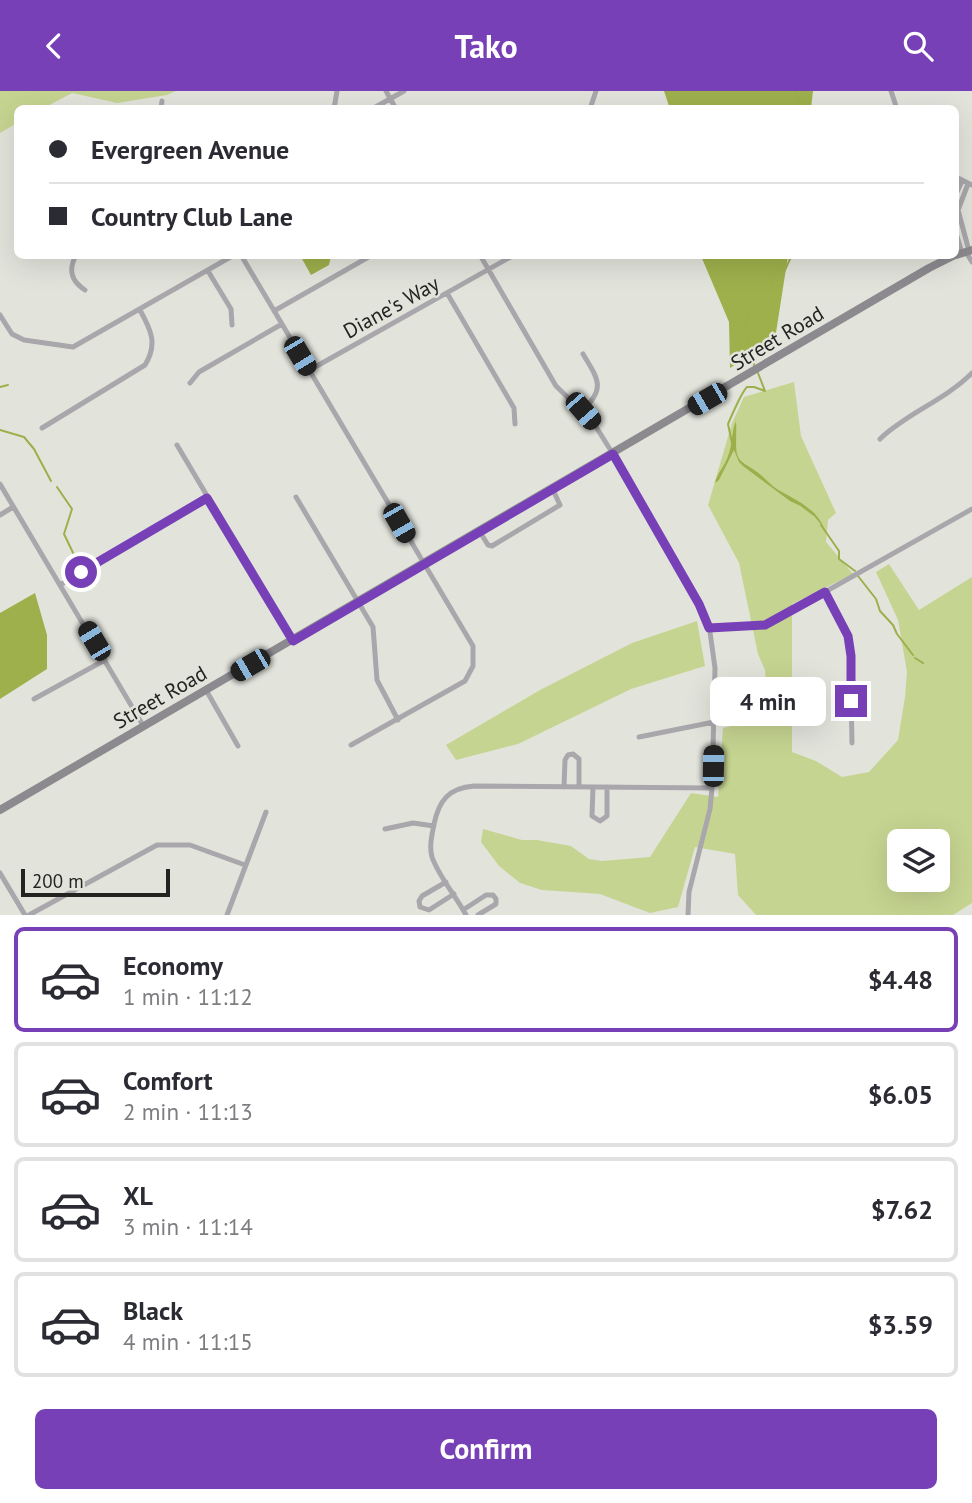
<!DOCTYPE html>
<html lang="en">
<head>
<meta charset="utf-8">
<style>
  :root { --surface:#fff; --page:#f7f7f7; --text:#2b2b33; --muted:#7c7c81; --line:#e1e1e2; --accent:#7840b7 }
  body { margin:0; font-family:"PT Sans",sans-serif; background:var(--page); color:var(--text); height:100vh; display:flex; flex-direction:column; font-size:26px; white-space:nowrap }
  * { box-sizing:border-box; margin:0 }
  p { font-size:23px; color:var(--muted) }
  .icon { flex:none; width:38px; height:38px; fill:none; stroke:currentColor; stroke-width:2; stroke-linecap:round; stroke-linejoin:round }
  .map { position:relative; height:824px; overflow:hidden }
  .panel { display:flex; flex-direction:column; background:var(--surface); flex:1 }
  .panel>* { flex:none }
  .top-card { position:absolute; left:14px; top:14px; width:945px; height:154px; border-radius:10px; box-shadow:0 7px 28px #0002; display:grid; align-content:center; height:154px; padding:0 35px; background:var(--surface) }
  .tools { position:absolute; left:887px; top:738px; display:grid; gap:14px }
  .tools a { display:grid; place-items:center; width:63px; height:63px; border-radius:10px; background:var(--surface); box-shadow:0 7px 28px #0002; font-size:35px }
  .scale { position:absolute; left:21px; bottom:18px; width:149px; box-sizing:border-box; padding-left:7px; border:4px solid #232421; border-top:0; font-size:19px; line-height:24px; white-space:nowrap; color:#232421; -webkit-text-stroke:5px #e2e4dc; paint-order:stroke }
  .end { position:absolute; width:32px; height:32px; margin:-16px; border:9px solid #7840b7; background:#fff; box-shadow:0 0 0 4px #fff }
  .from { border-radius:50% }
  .bubble { position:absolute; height:49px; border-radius:10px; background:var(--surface); box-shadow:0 7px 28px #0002; font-size:23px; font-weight:800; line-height:49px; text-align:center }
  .car { position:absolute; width:21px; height:42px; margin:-21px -10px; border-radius:9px; box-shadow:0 0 5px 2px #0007; background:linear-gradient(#222 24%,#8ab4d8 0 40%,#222 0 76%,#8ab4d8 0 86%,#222 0) }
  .top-card b { display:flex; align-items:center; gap:24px; height:66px; font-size:26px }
  .top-card b+b { border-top:2px solid var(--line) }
  .top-card i { width:18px; height:18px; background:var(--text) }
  ul { padding:12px 0 0; list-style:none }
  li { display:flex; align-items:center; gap:21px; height:105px; margin:0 14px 10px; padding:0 21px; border:4px solid var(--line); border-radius:10px }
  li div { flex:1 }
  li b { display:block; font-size:26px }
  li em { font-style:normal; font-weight:800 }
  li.current { border-color:var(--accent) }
  li>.icon { width:63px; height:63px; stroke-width:1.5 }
  .button { display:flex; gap:14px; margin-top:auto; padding:14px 35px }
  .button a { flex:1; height:80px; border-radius:10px; background:var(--accent); color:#fff; font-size:28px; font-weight:800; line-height:80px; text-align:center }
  header { display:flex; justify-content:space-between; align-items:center; height:91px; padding:0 35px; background:var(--accent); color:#fff; font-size:32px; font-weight:800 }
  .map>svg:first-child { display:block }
</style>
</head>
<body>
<header><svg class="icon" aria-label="back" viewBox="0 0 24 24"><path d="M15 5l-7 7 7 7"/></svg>Tako<svg class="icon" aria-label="search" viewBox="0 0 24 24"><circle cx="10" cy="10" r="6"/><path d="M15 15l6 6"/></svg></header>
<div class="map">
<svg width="972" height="824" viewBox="0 0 972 824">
  <rect width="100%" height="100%" fill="#e2e4dc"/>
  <path fill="#c6d491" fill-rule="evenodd" d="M0,0h176l-9,4 -50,8 -45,-10 -28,15 -26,1 -1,14 -17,10z
    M794,291l7,54 35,77 -8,7 -2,22 27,32 -61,30v148l24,9 26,16 27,-5 29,-32 7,-43 2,-25 -9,-52 -22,-48 13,-8 30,46 53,-33v326l-19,12h-197l-18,-20 -3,-41 -40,-7 -17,60 -28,6 -50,-19 -58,-4 -22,-7 -21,-17 -18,-24 2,-13 39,11h15l34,6 18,13 13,2 48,-4 41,-64 27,4 5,-69 45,-11 -3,-47 -7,-16 -19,-91 -31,-58 24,-82 12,-26zM900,751h38v38h-38z
    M697,530l8,45 -74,23 -113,55 -62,16 -10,-15 94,-55 92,-47z"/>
  <path fill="#9eb04c" d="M664,0h149l-2,17 -141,1z
    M701,165h87l-13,83 -45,29 -1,-46z
    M35,502l12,42v34l-47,30v-86z"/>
  <path fill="#9daf4b" d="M297,165h34l-2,9 -18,10 -10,-18z
    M736,330c1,10 -1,23 1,33 3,10 13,12 20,18 6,4 11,10 17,15 18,12 41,19 50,41l-15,-18 -19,-9 -47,-35 -4,-4 -5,-12 -15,30 -4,3c2,-10 10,-17 13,-27 5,-12 3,-24 8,-35z"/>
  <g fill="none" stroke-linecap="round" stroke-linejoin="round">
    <path stroke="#9daf4b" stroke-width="2" d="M795,0l8,18
      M754,274l-9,-42 8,-19 19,-18v-9l5,-7 7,2 8,-17
      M0,296l8,-2
      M0,339l24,7 10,12 17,32
      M732,352l-4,-19c4,-9 13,-31 19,-37h7l11,4 -7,-18
      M57,396l15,22 -8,25 12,25
      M802,415l12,9
      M821,434l18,26v8l16,12
      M858,485l18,23 4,12 13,14 4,9 16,21
      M915,567l8,5"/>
    <path stroke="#a9a7ab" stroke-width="5" d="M386,0l10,18
      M891,0l6,18
      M161,18l1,-8
      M334,18l3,-18
      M372,18l32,-18
      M590,18l6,-18
      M956,86l16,8
      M968,93l-10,26 11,41
      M956,103l6,-13
      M956,142l6,20
      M966,161l6,10
      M76,164c-8,15 -5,26 9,35
      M241,164l232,391v20l-8,15 -114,64
      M480,164l76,131 37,36 20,32 86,150 11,28 5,36 -3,120 -2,21 -21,83 -1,23
      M208,180l23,38 1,16
      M447,202l67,115 1,16
      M274,220l98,-56
      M0,224l12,19 12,6 49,7 161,-92
      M583,263c15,25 23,34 0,56
      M308,280l206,-116
      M190,292l9,-11 83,-48
      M42,337l103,-63c13,-21 6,-35 -5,-55
      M880,348c27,-26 64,-38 92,-66
      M177,354l116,196
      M0,393l144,243
      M296,406l77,130 4,53 21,40
      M0,424l13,-8
      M480,441l8,13 4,1 68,-41 -7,-15
      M60,494l147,-87
      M825,501l15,26 10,28 2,97
      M709,537l40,-1 21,-4 202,-114
      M206,599l32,56
      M34,608l71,-39
      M639,646l75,-15
      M564,696l1,-27 3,-5 5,-1 6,5v28
      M593,696l-1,29 8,5 7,-5v-29
      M385,738l28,-6 21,3
      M0,782l25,42
      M446,791l-24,14 -3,5 1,6 9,3 25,-16
      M463,819l23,-15h7l3,4v5l-18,11
      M29,824l128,-70h33l55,20
      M227,824l39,-103
      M466,824c-10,-19 -27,-38 -34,-58 -3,-11 0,-22 2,-33 5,-23 14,-36 40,-38l238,2"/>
    <path stroke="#8c8a8f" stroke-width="8" d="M956,164l16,-5
      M0,719l929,-542 26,-13"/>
  </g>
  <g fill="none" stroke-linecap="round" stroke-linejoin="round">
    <path stroke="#7840b7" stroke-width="9" d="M81,481l126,-74 86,143 320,-187 86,150 10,24 56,-3 60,-33 23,44 3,20v45"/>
  </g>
  <g text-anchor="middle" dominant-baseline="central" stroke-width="5" stroke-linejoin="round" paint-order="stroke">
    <g font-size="21" fill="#232421" stroke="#e2e4dc">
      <text transform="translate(391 216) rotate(-29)">Diane's Way</text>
      <text transform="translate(777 247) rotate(-31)">Street Road</text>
      <text transform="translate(160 606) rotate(-30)">Street Road</text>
    </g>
  </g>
</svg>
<div class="tools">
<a><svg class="icon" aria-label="layers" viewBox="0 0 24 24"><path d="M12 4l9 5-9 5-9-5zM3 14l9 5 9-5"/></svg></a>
</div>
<div class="scale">200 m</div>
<i class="end from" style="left:81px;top:481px"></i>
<i class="end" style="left:851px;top:610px"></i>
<div class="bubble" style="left:710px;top:586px;width:116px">4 min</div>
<i class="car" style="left:300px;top:265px;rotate:149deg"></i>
<i class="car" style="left:707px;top:308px;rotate:240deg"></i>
<i class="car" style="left:583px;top:320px;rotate:139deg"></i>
<i class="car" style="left:399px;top:432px;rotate:150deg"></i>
<i class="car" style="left:94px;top:550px;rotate:329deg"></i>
<i class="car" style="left:250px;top:574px;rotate:240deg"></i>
<i class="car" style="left:713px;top:675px;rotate:1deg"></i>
<div class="top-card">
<b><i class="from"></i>Evergreen Avenue</b>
<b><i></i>Country Club Lane</b>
</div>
</div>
<section class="panel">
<ul>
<li class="current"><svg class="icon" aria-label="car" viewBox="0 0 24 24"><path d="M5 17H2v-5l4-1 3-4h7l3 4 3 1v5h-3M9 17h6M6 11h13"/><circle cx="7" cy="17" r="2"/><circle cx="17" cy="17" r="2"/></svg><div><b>Economy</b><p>1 min · 11:12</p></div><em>$4.48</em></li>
<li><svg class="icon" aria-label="car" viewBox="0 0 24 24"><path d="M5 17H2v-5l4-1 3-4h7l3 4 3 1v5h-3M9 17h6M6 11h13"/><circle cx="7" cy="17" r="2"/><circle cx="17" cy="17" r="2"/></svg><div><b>Comfort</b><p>2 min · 11:13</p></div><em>$6.05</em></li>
<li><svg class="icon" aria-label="car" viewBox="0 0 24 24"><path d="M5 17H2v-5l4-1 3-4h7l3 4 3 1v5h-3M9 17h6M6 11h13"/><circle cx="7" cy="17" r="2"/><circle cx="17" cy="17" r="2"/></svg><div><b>XL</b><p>3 min · 11:14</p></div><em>$7.62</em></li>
<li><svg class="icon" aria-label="car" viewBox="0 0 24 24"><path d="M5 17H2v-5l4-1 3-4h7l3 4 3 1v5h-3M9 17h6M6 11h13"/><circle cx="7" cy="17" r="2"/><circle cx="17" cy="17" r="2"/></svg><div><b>Black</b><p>4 min · 11:15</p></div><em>$3.59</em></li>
</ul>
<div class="button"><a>Confirm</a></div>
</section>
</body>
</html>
